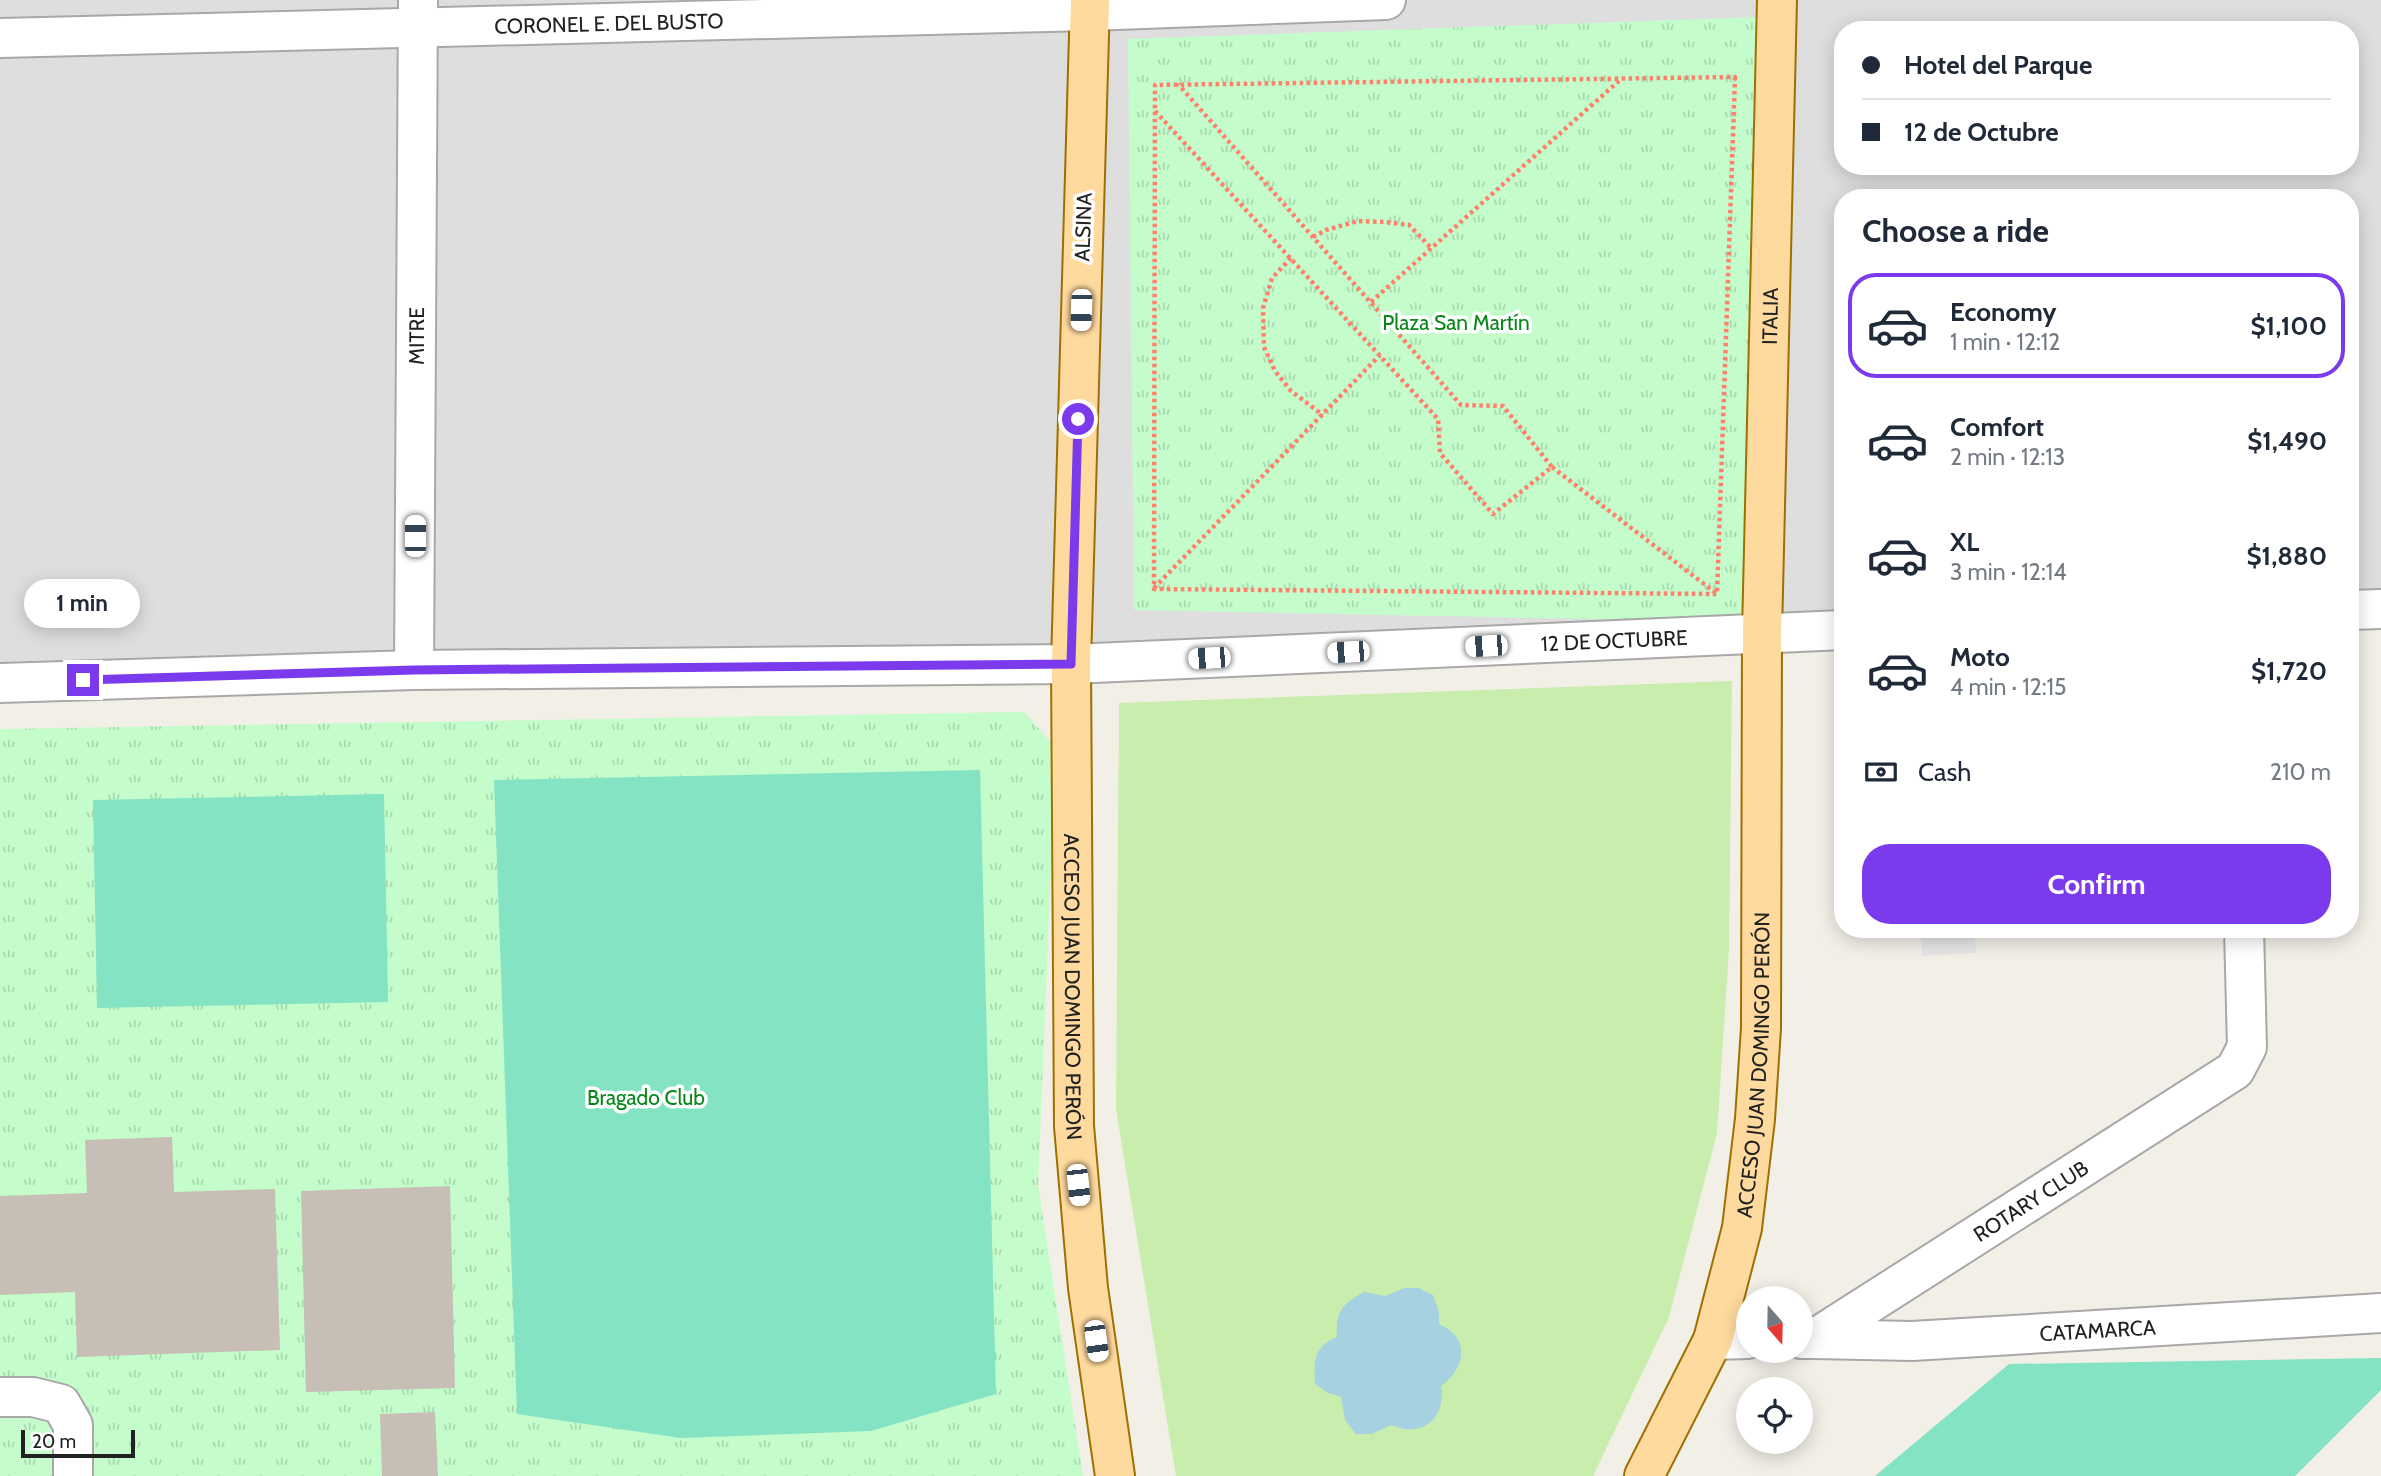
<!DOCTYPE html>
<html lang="en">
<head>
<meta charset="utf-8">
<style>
  :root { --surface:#fff; --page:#f6f6f7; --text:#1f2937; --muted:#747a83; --line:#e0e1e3; --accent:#7c3aed }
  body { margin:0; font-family:Cabin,sans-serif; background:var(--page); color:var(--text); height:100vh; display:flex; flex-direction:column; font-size:26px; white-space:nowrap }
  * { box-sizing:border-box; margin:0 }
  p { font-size:23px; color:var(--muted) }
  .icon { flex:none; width:38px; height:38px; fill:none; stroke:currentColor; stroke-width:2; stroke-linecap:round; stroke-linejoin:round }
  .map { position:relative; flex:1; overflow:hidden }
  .panel { position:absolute; left:1834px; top:189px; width:525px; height:749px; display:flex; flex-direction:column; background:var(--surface); border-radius:28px; box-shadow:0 4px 18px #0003 }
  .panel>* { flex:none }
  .banner { position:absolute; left:1834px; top:21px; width:525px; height:154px; border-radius:28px; box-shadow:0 4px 18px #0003; display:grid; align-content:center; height:154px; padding:0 28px; background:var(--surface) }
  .needle { width:46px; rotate:160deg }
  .controls { position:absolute; left:1736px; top:1286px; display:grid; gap:14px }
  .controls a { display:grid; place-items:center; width:77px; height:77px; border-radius:50%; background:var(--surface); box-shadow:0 4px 18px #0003; font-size:35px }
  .scale { position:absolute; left:21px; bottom:18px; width:114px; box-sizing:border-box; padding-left:7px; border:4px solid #212121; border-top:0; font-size:19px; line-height:24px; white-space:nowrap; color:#212121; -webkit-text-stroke:5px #fff; paint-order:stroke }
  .end { position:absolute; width:32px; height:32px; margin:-16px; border:9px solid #7c3aed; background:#fff; box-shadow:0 0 0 4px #fff }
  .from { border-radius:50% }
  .bubble { position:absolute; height:49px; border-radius:24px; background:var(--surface); box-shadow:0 4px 18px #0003; font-size:23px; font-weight:700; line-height:49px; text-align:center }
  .car { position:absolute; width:21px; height:42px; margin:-21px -10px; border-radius:9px; box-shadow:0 0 5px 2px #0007; background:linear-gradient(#fff 24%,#345 0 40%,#fff 0 76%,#345 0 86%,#fff 0) }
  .banner b { display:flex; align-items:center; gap:24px; height:66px; font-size:26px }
  .banner b+b { border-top:2px solid var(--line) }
  .banner i { width:18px; height:18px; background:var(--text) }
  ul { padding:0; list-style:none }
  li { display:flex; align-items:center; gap:21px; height:105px; margin:0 14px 10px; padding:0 14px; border:4px solid transparent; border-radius:28px }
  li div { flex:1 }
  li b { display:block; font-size:26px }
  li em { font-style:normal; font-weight:700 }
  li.on { border-color:var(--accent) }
  li>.icon { width:63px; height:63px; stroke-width:1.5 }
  h2 { padding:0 28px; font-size:32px; line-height:84px }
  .pay { display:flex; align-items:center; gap:18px; height:77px; padding:0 28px; font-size:26px }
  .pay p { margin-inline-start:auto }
  .action { display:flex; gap:14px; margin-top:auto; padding:14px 28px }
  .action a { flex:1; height:80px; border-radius:28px; background:var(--accent); color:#fff; font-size:28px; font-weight:700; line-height:80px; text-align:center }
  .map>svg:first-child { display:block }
</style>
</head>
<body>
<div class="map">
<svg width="2381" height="1476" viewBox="0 0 2381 1476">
  <defs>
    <pattern id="park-tufts" width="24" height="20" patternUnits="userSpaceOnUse" patternTransform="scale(1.75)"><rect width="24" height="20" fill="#c4fccb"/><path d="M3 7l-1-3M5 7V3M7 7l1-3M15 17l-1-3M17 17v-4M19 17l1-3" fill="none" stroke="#a8d8ae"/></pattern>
  </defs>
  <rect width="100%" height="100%" fill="#f2efe7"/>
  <path fill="#dfdede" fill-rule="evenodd" d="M0,0h2381v609l-31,1v-412h-507v432l-1843,53zM1843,30h507v136h-507z"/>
  <path fill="#c9edac" d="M1732,681l-3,268 -12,184 -48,184 -76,159h-417l-60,-367 3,-406z"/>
  <path fill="url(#park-tufts)" d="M1759,17l-16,605 -609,-12 -6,-571z
    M1024,712l32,36 -18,437 45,291h-1083v-747z"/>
  <path fill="#83e3c2" d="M980,770l16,624 -125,37 -190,7 -164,-24 -23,-634z
    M384,794l4,208 -291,6 -4,-208z
    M2381,1358v32l-86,86h-420l134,-112z"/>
  <path fill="#e5e5e5" d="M1921,929h53l2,24 -54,3z"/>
  <path fill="#a6d1e1" d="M1405,1288h14l14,7 6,17v12c32,14 27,44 2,62 5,34 -19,52 -50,39l-19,9h-16l-11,-14 -4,-23 -13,-4 -13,-9c-1,-23 -2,-37 22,-47 -1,-26 4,-32 27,-45l21,4z"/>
  <path fill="#c7beb6" d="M172,1137l2,55 101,-3 5,161 -203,7 -2,-65 -75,3v-99l87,-3 -2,-53z
    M450,1186l5,202 -149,4 -5,-201z
    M435,1412l3,64h-56l-2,-62z"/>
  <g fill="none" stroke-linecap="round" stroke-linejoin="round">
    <defs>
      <g id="minor">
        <path id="s1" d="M0,38l1090,-27 296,-11"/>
        <path d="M2350,610l31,-1"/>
        <path id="s2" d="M414,670l4,-670"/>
        <path id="s3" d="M0,683l414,-13 657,-6 772,-34"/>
        <path id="s4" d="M1801,1339h13l421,-269 12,-23 -3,-118"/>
        <path id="s5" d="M1814,1339l98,2 469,-28"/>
        <path d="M1713,1340l35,-1"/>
        <path d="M0,1397h33l28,7 12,21v51"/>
      </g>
      <g id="major">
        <path id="s6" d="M1090,0l-19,664 3,462 14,162 27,188"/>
        <path id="s7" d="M1644,1476l69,-136 29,-112 13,-109 6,-91 1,-395 15,-633"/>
      </g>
    </defs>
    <use href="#minor" stroke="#a8a8a8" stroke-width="42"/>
    <use href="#major" stroke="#9e7000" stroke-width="42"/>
    <path stroke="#ff816b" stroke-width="4.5" stroke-dasharray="3.5 3.5" stroke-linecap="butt" d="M1735,77l-18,517 -563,-5 1,-504z
      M1155,111l283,308 2,34 53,61 59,-47 -49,-61 -42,-1 -283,-321
      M1313,237l13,-7 32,-9 27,1 24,3 23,24
      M1291,258l-19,20 -9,30 1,39 11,24 16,20 32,24
      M1371,302l250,-223
      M1552,467l165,127
      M1154,588l226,-233"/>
    <use href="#minor" stroke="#fff" stroke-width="38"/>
    <use href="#major" stroke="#ffda9f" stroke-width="38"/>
  </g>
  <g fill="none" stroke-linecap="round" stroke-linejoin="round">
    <path stroke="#7c3aed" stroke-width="9" d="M83,680l331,-10 657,-6 7,-245"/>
  </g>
  <g text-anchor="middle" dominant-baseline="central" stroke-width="7" stroke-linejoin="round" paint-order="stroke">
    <g font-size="21" fill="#212121" stroke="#fff">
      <text stroke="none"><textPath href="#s1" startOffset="609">CORONEL E. DEL BUSTO</textPath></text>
      <text transform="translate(1083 227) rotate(-88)">ALSINA</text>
      <text stroke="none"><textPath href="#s7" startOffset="1181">ITALIA</textPath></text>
      <text stroke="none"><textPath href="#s2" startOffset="334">MITRE</textPath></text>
      <text stroke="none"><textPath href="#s3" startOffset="1615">12 DE OCTUBRE</textPath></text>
      <text stroke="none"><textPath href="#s6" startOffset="987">ACCESO JUAN DOMINGO PERÓN</textPath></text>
      <text stroke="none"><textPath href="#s7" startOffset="432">ACCESO JUAN DOMINGO PERÓN</textPath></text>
      <text stroke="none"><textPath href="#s4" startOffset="270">ROTARY CLUB</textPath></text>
      <text stroke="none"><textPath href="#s5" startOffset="284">CATAMARCA</textPath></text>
    </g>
    <g font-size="21" fill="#078717" stroke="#fff">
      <text x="1456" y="322">Plaza San Martín</text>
      <text x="646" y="1097">Bragado Club</text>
    </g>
  </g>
</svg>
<div class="controls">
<a><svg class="needle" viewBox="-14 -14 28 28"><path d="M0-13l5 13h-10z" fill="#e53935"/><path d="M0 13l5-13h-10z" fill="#747a83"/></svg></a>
<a><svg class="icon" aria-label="locate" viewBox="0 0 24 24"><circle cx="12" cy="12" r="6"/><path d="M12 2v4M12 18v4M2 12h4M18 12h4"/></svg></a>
</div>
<div class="scale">20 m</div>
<i class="end from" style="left:1078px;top:419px"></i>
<i class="end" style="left:83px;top:680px"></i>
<div class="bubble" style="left:24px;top:579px;width:116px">1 min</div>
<i class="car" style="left:1081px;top:310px;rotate:182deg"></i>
<i class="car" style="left:415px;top:536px;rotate:0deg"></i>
<i class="car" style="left:1486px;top:646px;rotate:267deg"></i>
<i class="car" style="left:1348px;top:652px;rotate:267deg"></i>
<i class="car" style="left:1209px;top:658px;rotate:267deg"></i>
<i class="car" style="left:1078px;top:1185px;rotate:174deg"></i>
<i class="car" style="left:1096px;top:1341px;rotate:172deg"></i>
<div class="banner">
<b><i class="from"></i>Hotel del Parque</b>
<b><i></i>12 de Octubre</b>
</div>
<section class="panel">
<h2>Choose a ride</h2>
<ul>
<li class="on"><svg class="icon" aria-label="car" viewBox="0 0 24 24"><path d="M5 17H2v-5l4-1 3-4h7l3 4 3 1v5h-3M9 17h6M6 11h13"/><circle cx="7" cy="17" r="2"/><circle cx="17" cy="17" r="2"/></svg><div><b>Economy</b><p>1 min · 12:12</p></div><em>$1,100</em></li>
<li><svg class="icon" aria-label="car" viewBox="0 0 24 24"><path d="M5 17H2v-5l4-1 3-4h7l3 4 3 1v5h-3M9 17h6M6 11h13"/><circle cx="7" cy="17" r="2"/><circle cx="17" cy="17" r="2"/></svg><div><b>Comfort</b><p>2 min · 12:13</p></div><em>$1,490</em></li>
<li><svg class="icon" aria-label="car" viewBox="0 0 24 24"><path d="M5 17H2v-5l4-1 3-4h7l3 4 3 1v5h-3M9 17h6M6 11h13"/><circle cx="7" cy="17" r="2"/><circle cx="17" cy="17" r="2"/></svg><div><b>XL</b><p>3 min · 12:14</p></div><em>$1,880</em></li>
<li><svg class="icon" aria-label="car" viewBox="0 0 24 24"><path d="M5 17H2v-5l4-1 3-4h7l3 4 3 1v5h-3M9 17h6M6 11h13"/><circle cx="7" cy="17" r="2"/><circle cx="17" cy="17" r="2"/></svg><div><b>Moto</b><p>4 min · 12:15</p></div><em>$1,720</em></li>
</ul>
<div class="pay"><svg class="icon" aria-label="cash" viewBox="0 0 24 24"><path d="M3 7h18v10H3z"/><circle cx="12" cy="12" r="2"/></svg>Cash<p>210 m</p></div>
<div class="action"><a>Confirm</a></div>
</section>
</div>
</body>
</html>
